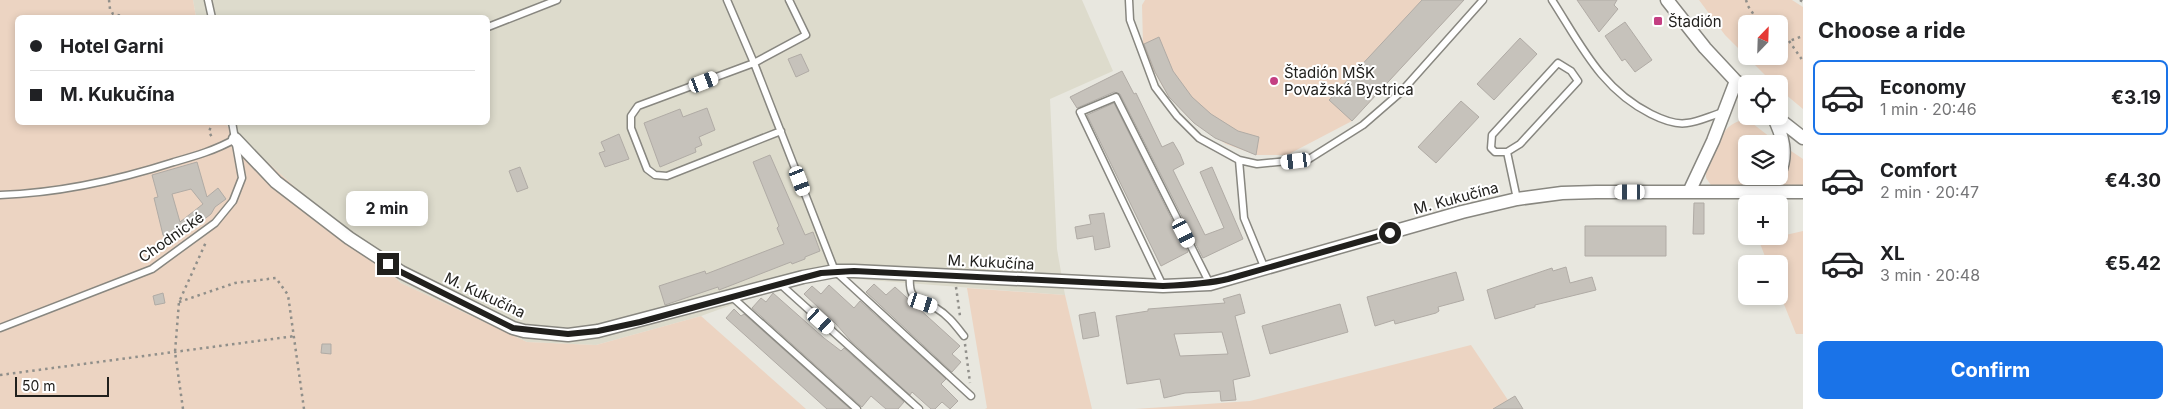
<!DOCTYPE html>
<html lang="en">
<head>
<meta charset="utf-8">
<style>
  :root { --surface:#fff; --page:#f2f2f2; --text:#202124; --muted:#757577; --line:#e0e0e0; --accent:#1a73e8 }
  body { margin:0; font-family:Inter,sans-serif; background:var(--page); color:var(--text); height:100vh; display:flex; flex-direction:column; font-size:19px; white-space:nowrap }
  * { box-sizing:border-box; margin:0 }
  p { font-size:16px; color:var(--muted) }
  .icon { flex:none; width:28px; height:28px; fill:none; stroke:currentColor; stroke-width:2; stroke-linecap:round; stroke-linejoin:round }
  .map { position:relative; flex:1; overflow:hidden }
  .details { display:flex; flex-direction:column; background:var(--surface); width:375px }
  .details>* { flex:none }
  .hud { position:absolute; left:15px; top:15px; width:475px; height:110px; border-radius:8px; box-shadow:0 2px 8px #0003; display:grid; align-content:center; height:110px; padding:0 15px; background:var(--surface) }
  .needle { width:32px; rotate:23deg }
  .buttons { position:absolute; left:1738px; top:15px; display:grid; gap:10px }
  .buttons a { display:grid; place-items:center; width:50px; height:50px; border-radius:8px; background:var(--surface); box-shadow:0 2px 8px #0003; font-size:25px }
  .scale { position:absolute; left:15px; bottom:12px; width:94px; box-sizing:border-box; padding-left:5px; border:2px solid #21201d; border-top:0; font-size:14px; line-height:18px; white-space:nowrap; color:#21201d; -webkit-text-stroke:4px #fff; paint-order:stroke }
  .end { position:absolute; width:22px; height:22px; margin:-11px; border:6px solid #21201d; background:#fff; box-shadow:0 0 0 2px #fff }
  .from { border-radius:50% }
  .bubble { position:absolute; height:35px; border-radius:8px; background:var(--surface); box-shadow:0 2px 8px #0003; font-size:16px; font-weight:700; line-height:35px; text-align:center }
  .car { position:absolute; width:15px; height:30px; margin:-15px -8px; border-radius:6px; box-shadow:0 0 4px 1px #0007; background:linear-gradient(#fff 24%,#345 0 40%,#fff 0 76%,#345 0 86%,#fff 0) }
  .hud b { display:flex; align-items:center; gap:18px; height:48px; font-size:19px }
  .hud b+b { border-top:1px solid var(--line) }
  .hud i { width:12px; height:12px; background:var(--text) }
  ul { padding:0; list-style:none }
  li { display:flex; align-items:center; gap:15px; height:75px; margin:0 10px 8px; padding:0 5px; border:2px solid transparent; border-radius:8px }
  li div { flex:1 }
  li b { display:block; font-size:19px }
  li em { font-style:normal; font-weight:700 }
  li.active { border-color:var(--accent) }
  li>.icon { width:45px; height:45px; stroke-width:1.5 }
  h2 { padding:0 15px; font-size:22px; line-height:60px }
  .cta { display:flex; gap:10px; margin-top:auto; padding:10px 15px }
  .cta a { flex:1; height:58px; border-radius:8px; background:var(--accent); color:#fff; font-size:20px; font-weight:700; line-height:58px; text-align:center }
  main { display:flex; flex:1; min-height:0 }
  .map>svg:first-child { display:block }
</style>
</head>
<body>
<main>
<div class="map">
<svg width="1803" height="409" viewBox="0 0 1803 409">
  <rect width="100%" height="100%" fill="#e8e7df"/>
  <path fill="#dddbcc" d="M193,0h889l31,71 -63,28 7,150 8,46 -235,-18 -57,13 -72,26 -105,29 -69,-3 -126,-59 -177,-160 264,-1v-104l-292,-1z"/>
  <path fill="#ecd4c2" d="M0,0h193l3,17 -178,1v104l206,1 177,160 126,59 69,3 105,-29 105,93h-806z
    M1145,0h319l-112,121 -65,34h-31l-30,-11 -32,-21 -26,-27 -17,-30 -8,-22 -1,-39z
    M1699,0h93l11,7v102l-24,-20v-5h-5l-28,-28h33v-32h-33v32l-21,-21z
    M1748,120l31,24h-33v32h26l-12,9h-49l-5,-7v-6c10,-21 14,-52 42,-52z
    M1788,149l15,10v26h-28l5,-7z
    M1803,231v103h-7l-17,-42v-28h-11l-9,-23z
    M967,288l98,7 27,114h-107l2,-1z
    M1471,345l43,64h-379l115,-8z"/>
  <path fill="#c6c2bb" stroke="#b0aba5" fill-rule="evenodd" d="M1422,0h42l-112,121 -23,-21z
    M1577,0h40l-3,5 4,4 -19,23z
    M1625,22l27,38 -17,12 -10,-13 -3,2 -17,-25z
    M1159,37l14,34 19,26 19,17 27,17 21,6 -3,18 -41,-17 -21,-15 -25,-26 -14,-25 -11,-28z
    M1520,38l17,16 -43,46 -17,-16z
    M801,54l8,17 -13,6 -8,-18z
    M1122,71l12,23 2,-1 26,54 11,-5 7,12 4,10 -11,6 32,65 19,-7 -24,-56 12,-5 31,72 -40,19 -83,-164 -6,-2 -37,16 -7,-11z
    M1461,101l18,16 -43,46 -18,-16z
    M1114,103l74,149 -27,14 -74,-151z
    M707,108l8,22 -16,7 3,8 -7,3 1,4 -36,15 -16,-44 36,-14 3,8z
    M619,134l10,25 -24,8 -6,-14 6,-2 -4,-9z
    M770,155l35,80 8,-3 7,19 -15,6v2l-13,5 -1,-2 -72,28 -1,-3 -53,18 -6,-19 46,-15 1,3 78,-30 -7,-16 2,-2 -26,-64z
    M197,162l10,35 11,-9 8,11 -11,8 -4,7 -40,31 -8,-10 -9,-37 4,-1 -6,-22zM191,189l12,15 -23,18 -8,-28z
    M520,167l8,21 -11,4 -8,-21z
    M1694,203h10v31h-11z
    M1104,213l6,34 -15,3 -2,-14 -16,3 -2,-12 16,-3 -2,-9z
    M1585,226h81v30h-81z
    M1566,267l4,16 22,-6 4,13 -61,15v2l-40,12 -8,-29 65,-22 1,3z
    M1456,272l8,28 -26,7 1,4 -3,2 -41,11 -1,-4 -19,6 -8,-29z
    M874,284l12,11 9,-8 65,59 -8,8 9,8 -9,10 -86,-80z
    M829,285l25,23 6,-7 86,78 -5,5 17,17 -8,8 -8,-7 -7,7h-4l-19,-17 -2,3 -60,-55 -14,-16 -32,-30 8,-8 9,8z
    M163,293l2,10 -10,2 -2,-9z
    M773,293l51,45 17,13 3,-3 60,54 -6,7h-12l-15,-13 -9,11 -110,-99 9,-10 5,4z
    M1240,294l5,19 -10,3 15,60 -17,4 3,20 -15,1 -1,-10 -35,2 -21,5 -4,-19 -33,5 -11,-68 32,-5v-2l77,-6 -2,-4zM1222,332l6,22 -48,2 -6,-22z
    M1340,304l8,28 -78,22 -8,-28z
    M734,309l7,7 3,-2 106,95h-23l-101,-91z
    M1095,312l4,24 -16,3 -4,-24z
    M322,344h9v10l-10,-1z
    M1515,396l8,13h-30z"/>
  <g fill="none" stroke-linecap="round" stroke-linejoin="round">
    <defs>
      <path id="lane" d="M208,0l4,18
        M727,0l27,63 81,208 136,125
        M1129,0l1,20 25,67 22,29 22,22 40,22 18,4 52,-5 54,-34 38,-33 82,-92
        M1552,0c29,45 49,89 99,114 10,5 25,11 36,9 12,-1 25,-8 37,-11
        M488,27l69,-27
        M1558,63l13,8 7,10 -58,63 -13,8h-12l-4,-4 1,-13z
        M781,131l-114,45 -12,-1 -8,-6 -16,-41v-12l7,-10 116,-43 52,-28 -17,-35
        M1507,152l10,47
        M1239,160l5,58 21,51
        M0,195c59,-2 118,-15 174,-33 21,-6 42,-12 61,-23
        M910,274c-2,28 7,22 26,34 12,7 20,18 28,28
        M779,283l140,126
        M1163,286l-83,-174 36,-15 94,187
        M732,297l125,112
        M0,328l152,-59 63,-46 18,-22 9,-23 -10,-56"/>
      <path id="street" d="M1667,0l38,48 41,44
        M1773,116c10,20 15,38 6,58
        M1775,116l28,22
        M235,139l41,43 73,56 52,34 112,56 11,3 44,4 30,-4 205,-54 32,-6h19l309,15 47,-2 252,-72 55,-13 45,-6 34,-1h207
        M1689,192l24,-51 23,-60"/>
    </defs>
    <use href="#lane" stroke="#888780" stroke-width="9"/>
    <use href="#street" stroke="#888780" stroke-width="15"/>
    <path stroke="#908f8a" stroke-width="2.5" stroke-dasharray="2.5 4" stroke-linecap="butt" d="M109,0l1,9 3,5 18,4
      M1746,0l2,6 12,18
      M1800,0l3,2
      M1779,39l10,2 14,-5
      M1789,41l14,20
      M209,122l2,4 -2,6 4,7
      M956,287l4,29
      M179,302l56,-19 41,-5 12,17 16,114
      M965,344l5,39
      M0,375l295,-39
      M183,409l-8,-57 4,-50 27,-60"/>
    <use href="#lane" stroke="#fff" stroke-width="6"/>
    <use href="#street" stroke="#fff" stroke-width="12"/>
  </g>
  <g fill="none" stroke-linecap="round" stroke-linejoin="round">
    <path stroke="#21201d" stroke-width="6" d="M388,264l13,8 112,56 55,6 30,-3 42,-9 181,-49 33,-2 309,15c23,-1 44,-2 65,-7l162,-46"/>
  </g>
  <g fill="#c43f82" stroke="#fff" stroke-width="2">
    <rect x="1653" y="16" width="10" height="10" rx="2.5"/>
    <circle cx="1274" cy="81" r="5"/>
  </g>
  <g text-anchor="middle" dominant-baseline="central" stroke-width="4" stroke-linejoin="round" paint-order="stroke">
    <g font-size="15" fill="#21201d" stroke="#fff" text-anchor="start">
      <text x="1668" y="21">Štadión</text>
      <text x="1284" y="72">Štadión MŠK<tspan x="1284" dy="17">Považská Bystrica</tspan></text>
    </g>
    <g font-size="15" fill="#21201d" stroke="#fff">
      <text transform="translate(1456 198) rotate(-15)">M. Kukučína</text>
      <text transform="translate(171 237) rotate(-35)">Chodnické</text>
      <text transform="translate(991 262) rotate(3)">M. Kukučína</text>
      <text transform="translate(485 295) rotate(25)">M. Kukučína</text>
    </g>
  </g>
</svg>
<div class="buttons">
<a><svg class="needle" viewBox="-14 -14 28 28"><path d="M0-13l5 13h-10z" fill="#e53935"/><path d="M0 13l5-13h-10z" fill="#757577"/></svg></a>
<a><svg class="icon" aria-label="locate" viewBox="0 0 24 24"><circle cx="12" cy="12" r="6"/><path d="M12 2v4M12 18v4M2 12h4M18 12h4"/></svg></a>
<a><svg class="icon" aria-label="layers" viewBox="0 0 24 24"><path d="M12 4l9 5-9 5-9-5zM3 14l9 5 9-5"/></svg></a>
<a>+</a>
<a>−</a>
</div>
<div class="scale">50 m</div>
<i class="end from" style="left:1390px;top:233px"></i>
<i class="end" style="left:388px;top:264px"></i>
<div class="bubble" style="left:346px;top:191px;width:82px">2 min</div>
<i class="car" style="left:704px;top:82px;rotate:69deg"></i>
<i class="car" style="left:1296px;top:161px;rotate:263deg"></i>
<i class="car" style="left:800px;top:181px;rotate:159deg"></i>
<i class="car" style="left:1630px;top:192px;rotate:270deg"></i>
<i class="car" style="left:1184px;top:233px;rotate:153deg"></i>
<i class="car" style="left:923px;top:303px;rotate:108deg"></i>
<i class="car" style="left:821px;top:321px;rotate:132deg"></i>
<div class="hud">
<b><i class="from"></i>Hotel Garni</b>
<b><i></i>M. Kukučína</b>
</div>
</div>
<section class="details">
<h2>Choose a ride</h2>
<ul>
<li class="active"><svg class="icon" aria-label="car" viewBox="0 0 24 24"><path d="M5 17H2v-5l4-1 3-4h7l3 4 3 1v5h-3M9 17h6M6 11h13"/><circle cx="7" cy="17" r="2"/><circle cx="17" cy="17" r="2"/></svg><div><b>Economy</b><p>1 min · 20:46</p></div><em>€3.19</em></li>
<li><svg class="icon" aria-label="car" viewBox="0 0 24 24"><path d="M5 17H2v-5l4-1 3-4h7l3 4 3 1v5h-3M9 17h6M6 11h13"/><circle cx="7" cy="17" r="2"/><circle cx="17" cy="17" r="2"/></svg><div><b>Comfort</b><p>2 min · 20:47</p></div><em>€4.30</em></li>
<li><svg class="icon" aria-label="car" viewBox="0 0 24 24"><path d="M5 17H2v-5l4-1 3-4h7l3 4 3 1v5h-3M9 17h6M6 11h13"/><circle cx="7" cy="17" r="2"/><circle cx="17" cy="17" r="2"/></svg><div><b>XL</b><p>3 min · 20:48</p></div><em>€5.42</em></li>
</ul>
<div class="cta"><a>Confirm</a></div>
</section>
</main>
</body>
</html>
